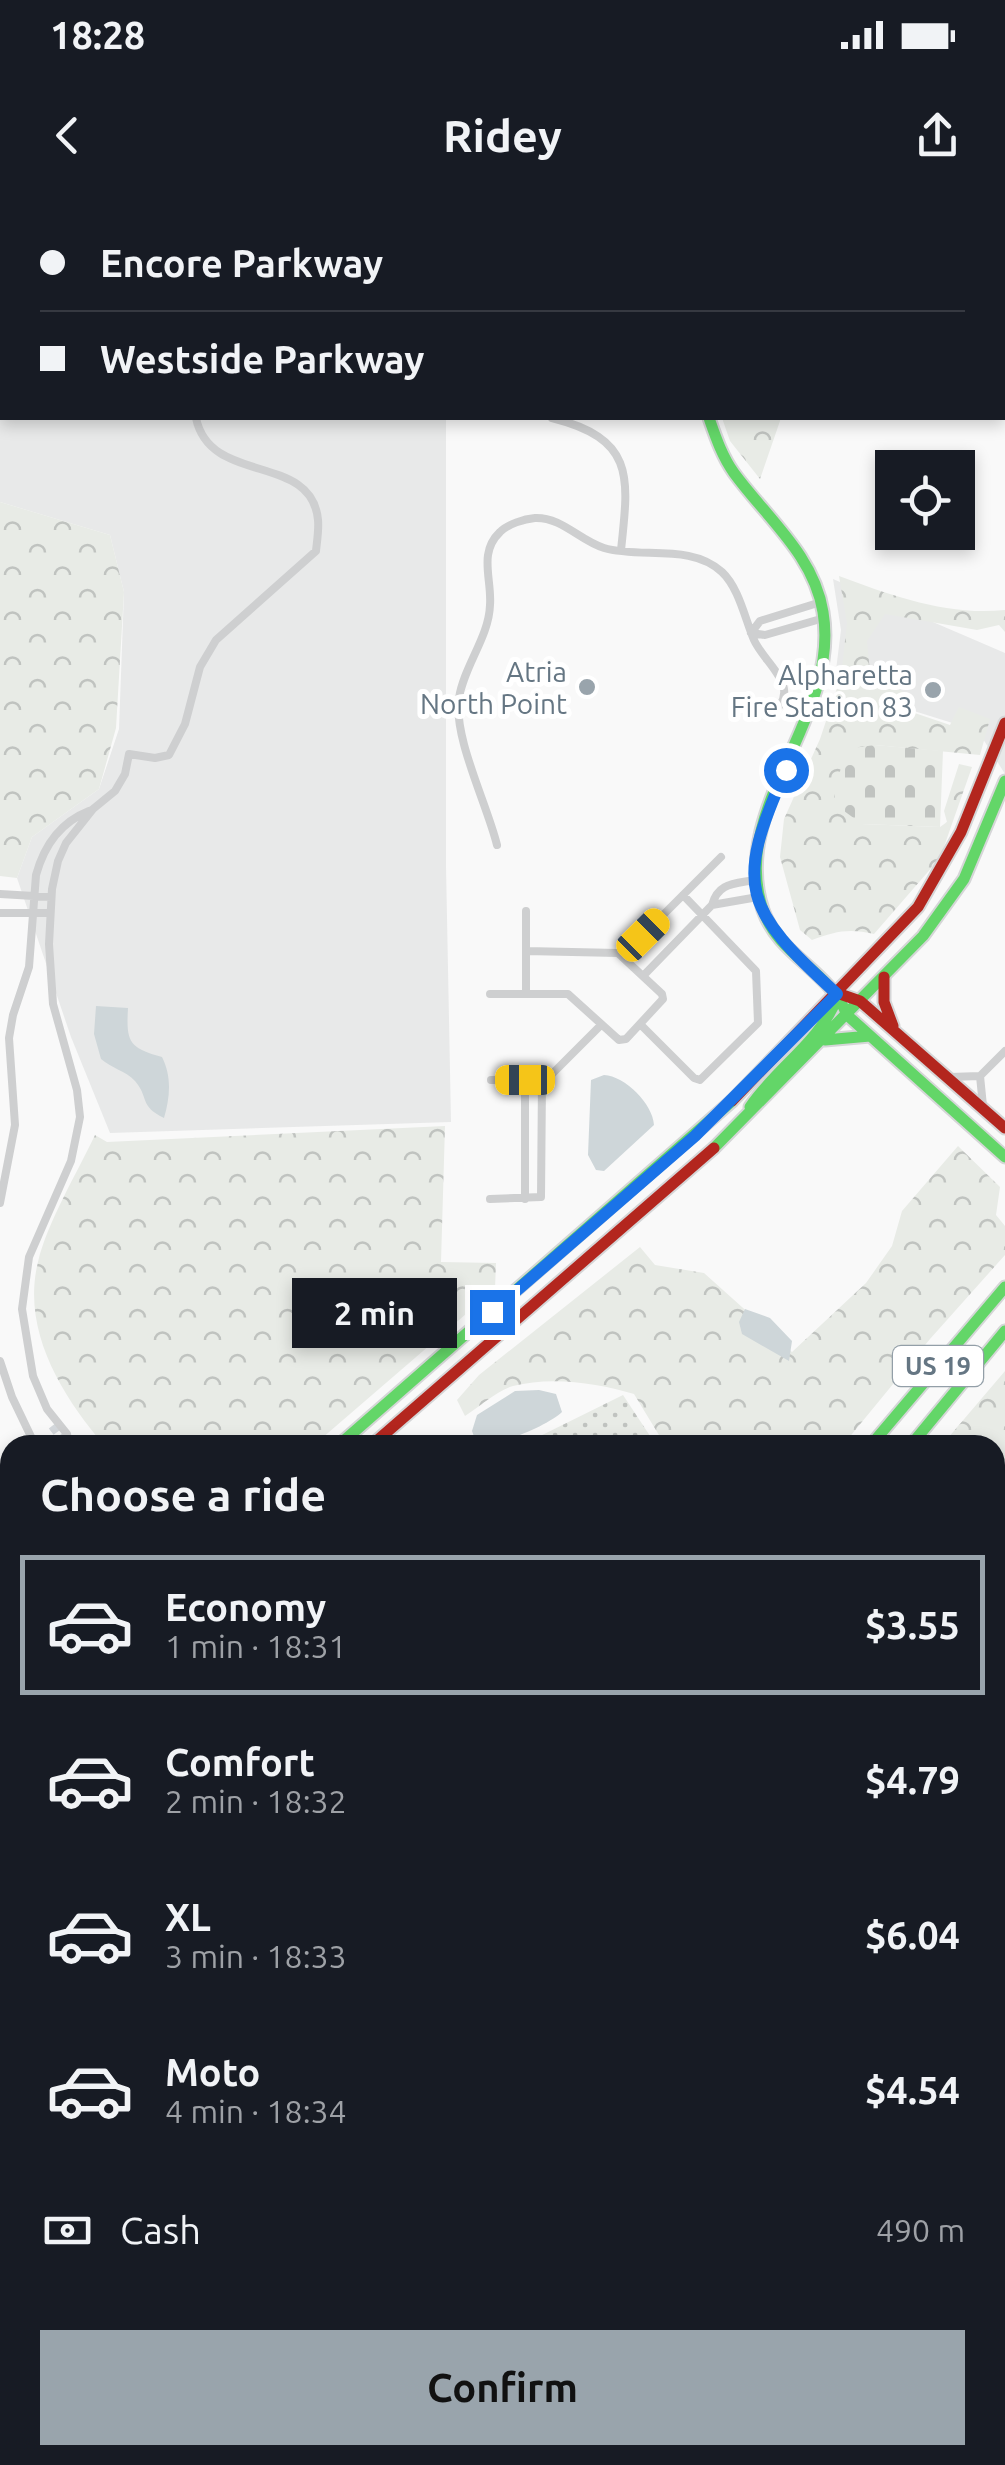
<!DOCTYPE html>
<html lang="en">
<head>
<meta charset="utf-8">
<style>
  :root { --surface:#171b24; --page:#242831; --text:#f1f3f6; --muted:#9ea1a6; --line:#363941; --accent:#99a4ac }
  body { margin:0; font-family:Ubuntu,sans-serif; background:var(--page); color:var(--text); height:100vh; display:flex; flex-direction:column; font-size:38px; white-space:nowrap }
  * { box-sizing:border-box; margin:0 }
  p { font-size:32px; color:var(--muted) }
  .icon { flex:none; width:55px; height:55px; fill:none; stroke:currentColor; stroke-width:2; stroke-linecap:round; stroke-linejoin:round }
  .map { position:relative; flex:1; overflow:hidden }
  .panel { position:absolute; left:0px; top:1235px; width:1005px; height:1030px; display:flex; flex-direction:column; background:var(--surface); border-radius:30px 30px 0 0; box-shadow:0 5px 15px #0003 }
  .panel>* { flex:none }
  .hud { position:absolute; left:0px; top:0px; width:1005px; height:220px; box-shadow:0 5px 15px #0003; display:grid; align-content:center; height:220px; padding:0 40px; background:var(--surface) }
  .controls { position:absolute; left:875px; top:250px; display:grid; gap:20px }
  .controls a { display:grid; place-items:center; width:100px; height:100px; border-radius:0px; background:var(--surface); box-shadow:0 5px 15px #0003; font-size:50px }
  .end { position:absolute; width:45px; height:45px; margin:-22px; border:12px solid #1a73e8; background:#fff; box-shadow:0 0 0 5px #fff }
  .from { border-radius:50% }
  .bubble { position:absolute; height:70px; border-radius:0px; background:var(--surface); box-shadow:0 5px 15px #0003; font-size:32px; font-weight:700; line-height:70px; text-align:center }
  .car { position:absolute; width:30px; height:60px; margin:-30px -15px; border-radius:12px; box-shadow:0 0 8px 2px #0007; background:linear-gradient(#f5c518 24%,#345 0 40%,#f5c518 0 76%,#345 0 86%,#f5c518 0) }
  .hud b { display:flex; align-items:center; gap:35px; height:95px; font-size:38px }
  .hud b+b { border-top:2px solid var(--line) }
  .hud i { width:25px; height:25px; background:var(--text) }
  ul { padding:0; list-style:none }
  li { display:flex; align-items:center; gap:30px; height:140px; margin:0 20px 15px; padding:0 20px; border:5px solid transparent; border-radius:0px }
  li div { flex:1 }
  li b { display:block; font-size:38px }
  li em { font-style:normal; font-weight:700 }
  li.selected { border-color:var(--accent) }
  li>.icon { width:90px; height:90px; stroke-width:1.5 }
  h2 { padding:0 40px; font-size:45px; line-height:120px }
  .pay { display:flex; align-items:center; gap:25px; height:110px; padding:0 40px; font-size:38px }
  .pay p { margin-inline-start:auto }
  .action { display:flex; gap:20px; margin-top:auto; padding:20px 40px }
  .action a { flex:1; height:115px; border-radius:0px; background:var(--accent); color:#111; font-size:40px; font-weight:700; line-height:115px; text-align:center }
  .status { display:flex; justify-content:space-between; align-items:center; height:70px; padding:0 50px; background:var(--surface); direction:ltr }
  .status svg { height:28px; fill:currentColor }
  header { display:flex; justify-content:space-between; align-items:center; height:130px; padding:0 40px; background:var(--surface); font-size:45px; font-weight:700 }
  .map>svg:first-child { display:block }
</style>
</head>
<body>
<div class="status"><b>18:28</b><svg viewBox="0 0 49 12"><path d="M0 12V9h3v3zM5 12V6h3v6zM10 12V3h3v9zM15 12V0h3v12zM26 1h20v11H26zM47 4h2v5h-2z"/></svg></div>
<header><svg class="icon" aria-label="back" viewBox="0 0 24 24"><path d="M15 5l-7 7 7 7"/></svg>Ridey<svg class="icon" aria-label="share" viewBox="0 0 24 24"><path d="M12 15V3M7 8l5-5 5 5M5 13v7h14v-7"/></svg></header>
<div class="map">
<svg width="1005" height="2265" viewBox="0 0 1005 2265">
  <defs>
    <pattern id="grass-dots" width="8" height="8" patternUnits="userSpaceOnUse" patternTransform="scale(2.5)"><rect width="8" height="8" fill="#e8ebe6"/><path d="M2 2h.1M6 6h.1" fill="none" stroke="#c0c3c0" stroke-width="1.8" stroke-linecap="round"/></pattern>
    <pattern id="forest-crowns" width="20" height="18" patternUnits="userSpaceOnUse" patternTransform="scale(2.5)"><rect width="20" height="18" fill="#e8ebe6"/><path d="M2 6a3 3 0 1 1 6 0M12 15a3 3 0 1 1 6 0" fill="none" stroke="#c0c3c0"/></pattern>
    <pattern id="cemetery-stones" width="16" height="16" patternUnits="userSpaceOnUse" patternTransform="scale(2.5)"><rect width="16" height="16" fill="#e8ebe6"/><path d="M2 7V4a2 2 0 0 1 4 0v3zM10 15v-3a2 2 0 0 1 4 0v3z" fill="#c0c3c0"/></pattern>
  </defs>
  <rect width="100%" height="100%" fill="#f9f9f9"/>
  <path fill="#e8e9e9" d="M0,0h732l-730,2v216h444v448l5,256 -341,11 -39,-96 -54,-159 15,-41 67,-48 20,-60 5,-137 -14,-57 -110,-33z
    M833,379l172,74v121l-27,-43 -144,-45 7,-56z
    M1005,1242v1023h-610l2,-10h598v-1000z
    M10,1536v220l-10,4v-222z"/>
  <path fill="url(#grass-dots)" d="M623,1195l33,50h-134z"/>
  <path fill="url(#forest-crowns)" d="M722,218h59l-21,61 -30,-38z
    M0,302l110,33 14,57 -8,136 -17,61 -67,48 -15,41 -17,-2z
    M839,376c54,20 108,40 166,34v22l-6,-7 -22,5 -92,-16 -18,27 3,31 33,20 -6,15 53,18 9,-18 31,12 -10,36 -105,-10 -13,79 78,3 7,-5 -3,-11 15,-47 13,3 -32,91 -66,76c-24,-6 -39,-3 -62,6l-12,-10 -20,-73 4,-38 36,-80 21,-63 6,-53z
    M445,926l-4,136 55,1 -1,26 -181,156h-210c-42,-49 -83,-115 -66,-183 9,-39 39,-89 57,-127l12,7z
    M958,946l42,41 -4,28 9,11v29l-75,84 -87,106h-178l-31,-51c-36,-11 -83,-18 -121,-8 -16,5 -34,21 -48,30l-8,-16 22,-25 161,-128 15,18 49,8 88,79 74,-69 26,-37 10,-35z
    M1005,1171v221l-10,12v-159h-53z
    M10,1769v111l-10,-19v-89z
    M10,2001v226l-10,11v-232z"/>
  <path fill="url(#cemetery-stones)" d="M875,545l68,6 -3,76 -78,-3 -29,-21 12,-54z"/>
  <path fill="#ced6d9" d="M96,806l32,2c-2,34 1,40 34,49 10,20 8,40 2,61 -25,-12 -15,-21 -29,-37 -9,-10 -24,-13 -34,-22l-7,-25z
    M604,875c21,1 49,29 50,50l-50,46 -8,-1 -8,-15 3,-75z
    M745,1109l25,9 22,23 -3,20 -47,-27 -3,-12z
    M539,1190l17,4 6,18c-15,14 -68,37 -86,30l-4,-11 5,-16 38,-24z"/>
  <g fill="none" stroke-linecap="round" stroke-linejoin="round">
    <path stroke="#ced6d9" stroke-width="2.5" d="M308,2265l3,-10
      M340,2265l3,-10"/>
    <path stroke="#d4d8dc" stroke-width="8" stroke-dasharray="8 4" stroke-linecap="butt" d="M52,1226l9,12
      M41,1237l5,8"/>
    <defs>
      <path id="fast" d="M759,2l2,-2
        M709,218c7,20 13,38 25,55 32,44 80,82 89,139 18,107 -95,194 -60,298 15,45 67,61 84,105l158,142
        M825,840l45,-4
        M750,907c26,-39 70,-65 87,-109
        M714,948l209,-212 41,-57 41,-98
        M339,1245l393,-344
        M871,1245l134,-158
        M911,1245l94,-114
        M0,1499l10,-4
        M995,1945l10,-10
        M49,2265l8,-10
        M323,2265l3,-10"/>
      <path id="slow" d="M14,2265l8,-10
        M741,2265l5,-10
        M771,2265l5,-10"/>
      <path id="jam" d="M884,777v25l9,24
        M837,793l23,8 145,127
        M732,901l186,-194 43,-75 44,-109
        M372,1245l342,-297
        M0,1520l10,-3
        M995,1907l10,-10
        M0,1993l10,-5"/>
    </defs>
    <use href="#fast" stroke="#d5d6d7" stroke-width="15"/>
    <use href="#slow" stroke="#d5d6d7" stroke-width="15"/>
    <use href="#jam" stroke="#d5d6d7" stroke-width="15"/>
    <path stroke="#cecfd0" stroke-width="8" d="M459,2v-2
      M491,2v-2
      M904,2l2,-2
      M1002,107l3,2
      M1005,172v7
      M552,218c83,21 77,58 69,132
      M821,402l-61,19 -9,12 14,2 59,-17
      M497,645c-10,-41 -44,-108 -38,-147 5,-32 30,-61 31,-93 2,-26 -12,-52 10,-73 8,-8 24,-13 35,-14 27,-1 45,23 69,30 37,11 87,-5 118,24 17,16 23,47 32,68 11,25 53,50 14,76
      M0,694l51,3
      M712,705c6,-22 21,-21 42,-25
      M526,711v83
      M0,713h50
      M623,755l98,-98
      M644,775l68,-70 46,-8
      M490,794h78l51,46 7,-1 37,-40 -1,-5 -44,-41 -92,-2
      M640,824l54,54 6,2 58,-57 -2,-52 -73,-76
      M980,876l3,30
      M950,877l30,-1 25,-25
      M491,880l56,-1 54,-54
      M525,881v118
      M490,999l51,-2 1,-116
      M0,1003l15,-78 -6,-87 4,-23 16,-48 7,-92c8,-29 25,-53 53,-64
      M0,1161l12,36 23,48
      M69,1243l-2,-9 -20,-25 -14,-33 -11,-67 7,-52 42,-96 9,-44 -3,-27 -24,-86 -4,-60 3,-55 6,-28 8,-18 27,-34 22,-18 10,-17 4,-20 26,4 14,-3 16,-31 15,-57 16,-27 100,-89c1,-10 3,-22 2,-31 -6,-68 -108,-34 -122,-102"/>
    <use href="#fast" stroke="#63d668" stroke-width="11"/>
    <use href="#slow" stroke="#ff974d" stroke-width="11"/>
    <use href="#jam" stroke="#b3261e" stroke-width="11"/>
  </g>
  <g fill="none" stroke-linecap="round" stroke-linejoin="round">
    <path stroke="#1a73e8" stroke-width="12" d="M492,1112l203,-176 142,-142c-93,-85 -104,-107 -51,-224"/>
  </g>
  <g fill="#99a4ac" stroke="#fff" stroke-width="4">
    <circle cx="587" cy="487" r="10"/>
    <circle cx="933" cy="490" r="10"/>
  </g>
  <g text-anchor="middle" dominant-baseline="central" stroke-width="10" stroke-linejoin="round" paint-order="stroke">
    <rect fill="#fff" stroke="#939fa8" stroke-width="2.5" x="893" y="1146" width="90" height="40" rx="8"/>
    <g font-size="25" font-weight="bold" fill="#657683">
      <text x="938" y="1166">US 19</text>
    </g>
    <g font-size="28" fill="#657683" stroke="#fff" text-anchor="end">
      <text x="567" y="471">Atria<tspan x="567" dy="32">North Point</tspan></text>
      <text x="913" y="474">Alpharetta<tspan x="913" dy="32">Fire Station 83</tspan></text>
    </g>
  </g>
</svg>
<div class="controls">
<a><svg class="icon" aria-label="locate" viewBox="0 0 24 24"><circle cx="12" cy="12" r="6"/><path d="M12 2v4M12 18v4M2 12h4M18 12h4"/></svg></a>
</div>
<i class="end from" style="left:786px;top:570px"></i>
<i class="end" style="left:492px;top:1112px"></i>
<div class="bubble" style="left:292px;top:1078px;width:165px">2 min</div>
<i class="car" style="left:643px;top:735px;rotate:45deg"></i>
<i class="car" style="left:525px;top:880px;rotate:270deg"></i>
<div class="hud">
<b><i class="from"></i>Encore Parkway</b>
<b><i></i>Westside Parkway</b>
</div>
<section class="panel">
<h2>Choose a ride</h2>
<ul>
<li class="selected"><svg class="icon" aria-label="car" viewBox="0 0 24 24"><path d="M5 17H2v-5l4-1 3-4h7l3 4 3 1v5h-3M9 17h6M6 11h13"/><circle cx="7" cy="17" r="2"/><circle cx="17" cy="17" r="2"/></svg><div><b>Economy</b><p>1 min · 18:31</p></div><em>$3.55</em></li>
<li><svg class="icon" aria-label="car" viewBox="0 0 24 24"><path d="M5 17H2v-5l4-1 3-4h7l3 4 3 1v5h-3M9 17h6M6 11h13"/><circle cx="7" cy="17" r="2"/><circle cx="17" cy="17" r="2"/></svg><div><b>Comfort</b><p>2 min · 18:32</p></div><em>$4.79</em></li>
<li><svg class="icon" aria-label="car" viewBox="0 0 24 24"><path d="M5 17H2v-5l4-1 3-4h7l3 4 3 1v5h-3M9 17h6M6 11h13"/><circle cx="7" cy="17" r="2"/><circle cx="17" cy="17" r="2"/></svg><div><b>XL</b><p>3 min · 18:33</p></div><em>$6.04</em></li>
<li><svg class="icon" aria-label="car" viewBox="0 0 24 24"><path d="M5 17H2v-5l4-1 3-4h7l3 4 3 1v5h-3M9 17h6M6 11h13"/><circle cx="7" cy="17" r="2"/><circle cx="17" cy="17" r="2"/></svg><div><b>Moto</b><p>4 min · 18:34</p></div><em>$4.54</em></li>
</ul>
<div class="pay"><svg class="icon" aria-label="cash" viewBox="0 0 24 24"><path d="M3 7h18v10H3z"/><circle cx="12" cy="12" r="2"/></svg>Cash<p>490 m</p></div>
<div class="action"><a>Confirm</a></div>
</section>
</div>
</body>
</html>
